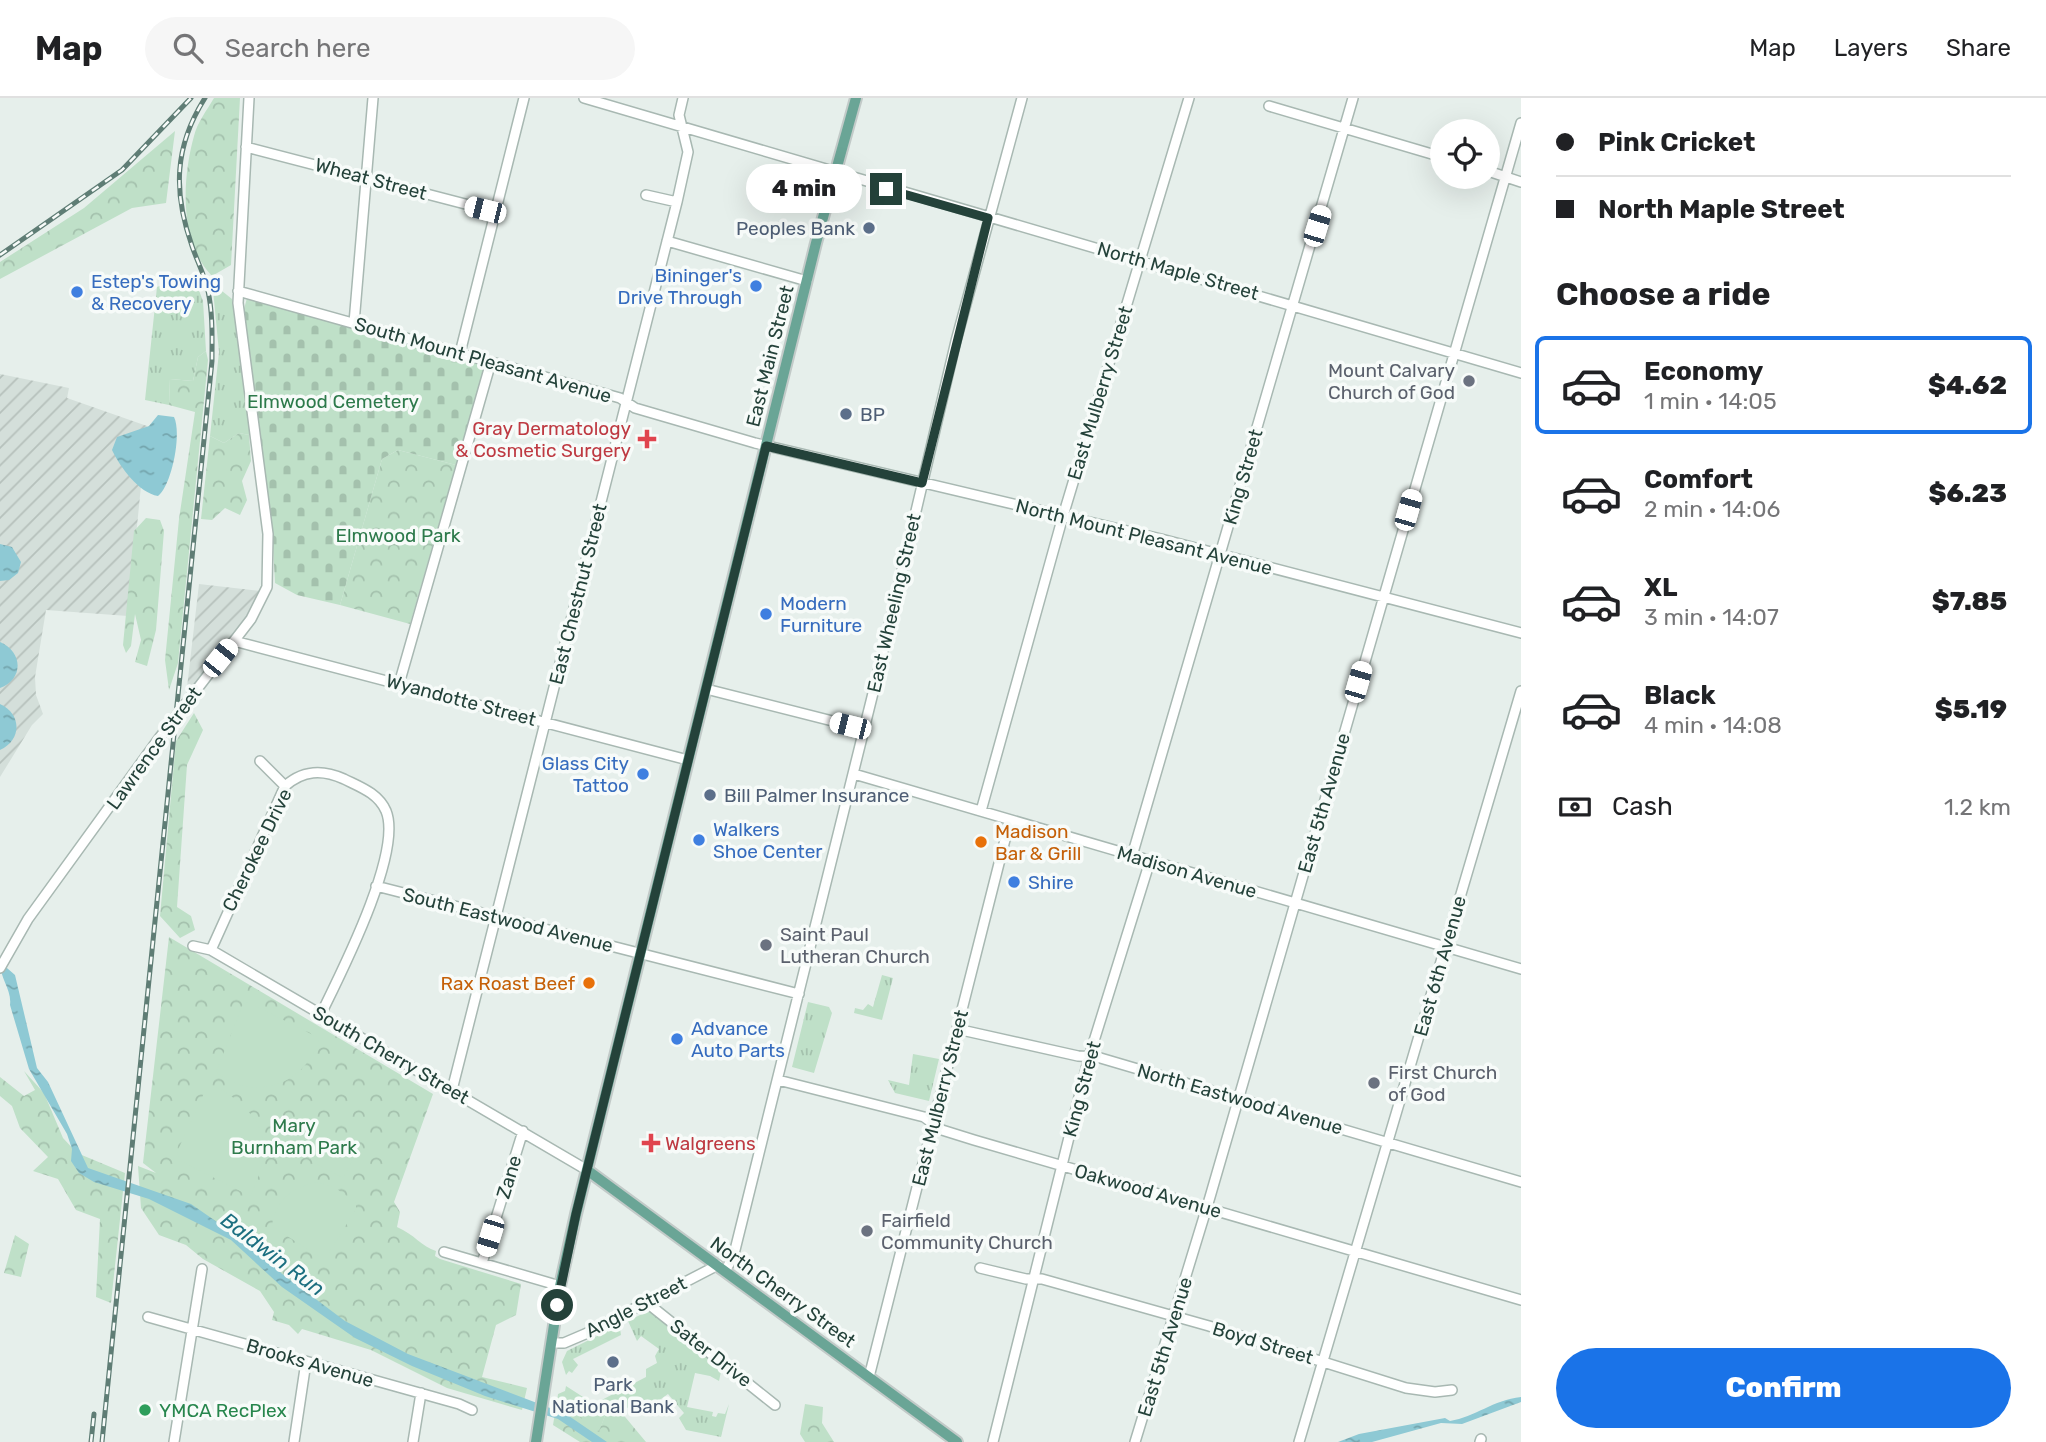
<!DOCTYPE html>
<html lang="en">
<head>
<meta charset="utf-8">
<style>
  :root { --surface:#fff; --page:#f6f6f6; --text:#202124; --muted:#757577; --line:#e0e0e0; --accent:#1a73e8 }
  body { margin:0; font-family:Rubik,sans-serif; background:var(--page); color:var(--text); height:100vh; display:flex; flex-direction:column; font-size:26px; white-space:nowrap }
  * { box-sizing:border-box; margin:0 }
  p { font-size:23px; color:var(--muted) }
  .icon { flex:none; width:38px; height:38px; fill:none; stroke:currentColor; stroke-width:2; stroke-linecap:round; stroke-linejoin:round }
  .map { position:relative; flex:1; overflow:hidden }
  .sheet { display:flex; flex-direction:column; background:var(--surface); width:525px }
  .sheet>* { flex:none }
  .top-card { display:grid; align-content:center; height:154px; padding:0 35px; background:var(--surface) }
  .fabs { position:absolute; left:1430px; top:21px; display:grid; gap:14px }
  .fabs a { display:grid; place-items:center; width:70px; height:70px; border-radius:50%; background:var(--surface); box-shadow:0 7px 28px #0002; font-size:35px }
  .end { position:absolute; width:32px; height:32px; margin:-16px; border:9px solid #24423a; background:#fff; box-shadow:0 0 0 4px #fff }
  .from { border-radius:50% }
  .bubble { position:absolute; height:49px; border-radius:24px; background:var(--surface); box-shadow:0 7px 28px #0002; font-size:23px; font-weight:800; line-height:49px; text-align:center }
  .car { position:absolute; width:21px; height:42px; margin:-21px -10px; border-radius:9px; box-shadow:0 0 5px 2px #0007; background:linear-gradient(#fff 24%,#345 0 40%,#fff 0 76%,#345 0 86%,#fff 0) }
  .top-card b { display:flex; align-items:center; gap:24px; height:66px; font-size:26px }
  .top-card b+b { border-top:2px solid var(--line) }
  .top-card i { width:18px; height:18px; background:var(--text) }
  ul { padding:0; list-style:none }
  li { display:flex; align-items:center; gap:21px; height:98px; margin:0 14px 10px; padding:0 21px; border:4px solid transparent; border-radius:10px }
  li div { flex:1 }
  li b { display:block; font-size:26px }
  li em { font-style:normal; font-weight:800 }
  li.on { border-color:var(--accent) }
  li>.icon { width:63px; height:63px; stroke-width:1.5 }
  h2 { padding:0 35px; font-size:32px; line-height:84px }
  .pay { display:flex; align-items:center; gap:18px; height:77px; padding:0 35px; font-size:26px }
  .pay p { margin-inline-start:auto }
  .action { display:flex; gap:14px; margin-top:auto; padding:14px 35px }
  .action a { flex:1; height:80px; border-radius:42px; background:var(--accent); color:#fff; font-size:28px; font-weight:800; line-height:80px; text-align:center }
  header { display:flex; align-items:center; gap:42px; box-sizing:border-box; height:98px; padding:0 35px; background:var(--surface); border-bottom:2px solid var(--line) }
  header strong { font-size:33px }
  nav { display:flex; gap:38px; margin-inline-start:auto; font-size:24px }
  .search { width:490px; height:63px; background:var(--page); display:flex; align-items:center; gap:18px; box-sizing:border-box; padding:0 24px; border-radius:38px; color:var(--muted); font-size:26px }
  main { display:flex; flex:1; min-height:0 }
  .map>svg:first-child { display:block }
</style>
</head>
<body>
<header>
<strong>Map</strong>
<div class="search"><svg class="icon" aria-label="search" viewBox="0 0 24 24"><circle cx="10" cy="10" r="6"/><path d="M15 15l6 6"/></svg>Search here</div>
<nav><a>Map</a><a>Layers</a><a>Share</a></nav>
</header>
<main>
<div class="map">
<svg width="1521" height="1344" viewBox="0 0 1521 1344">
  <defs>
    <pattern id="industrial-furrows" width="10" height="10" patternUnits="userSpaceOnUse" patternTransform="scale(1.75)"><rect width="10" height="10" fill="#d4dfda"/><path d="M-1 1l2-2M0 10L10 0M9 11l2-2" fill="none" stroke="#b6c1bc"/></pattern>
    <pattern id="grass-tufts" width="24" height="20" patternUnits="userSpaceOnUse" patternTransform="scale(1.75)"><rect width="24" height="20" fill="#bfe0c8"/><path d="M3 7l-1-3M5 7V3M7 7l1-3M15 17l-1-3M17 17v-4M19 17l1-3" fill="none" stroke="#a4c1ad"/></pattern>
    <pattern id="forest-crowns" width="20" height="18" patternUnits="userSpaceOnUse" patternTransform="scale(1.75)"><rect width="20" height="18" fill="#bfe0c8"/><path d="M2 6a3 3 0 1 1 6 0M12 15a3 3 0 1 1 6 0" fill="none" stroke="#a4c1ad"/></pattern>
    <pattern id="cemetery-stones" width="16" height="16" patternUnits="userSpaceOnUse" patternTransform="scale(1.75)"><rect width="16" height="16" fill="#bfe0c8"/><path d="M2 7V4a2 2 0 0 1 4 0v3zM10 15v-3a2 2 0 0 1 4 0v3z" fill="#a4c1ad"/></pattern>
    <pattern id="water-ripples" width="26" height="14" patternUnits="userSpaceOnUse" patternTransform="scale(1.75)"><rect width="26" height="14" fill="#8ec9d4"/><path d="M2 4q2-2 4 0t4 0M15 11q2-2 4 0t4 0" fill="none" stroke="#74a5ad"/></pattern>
  </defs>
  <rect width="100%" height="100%" fill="#e6efeb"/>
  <path fill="url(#industrial-furrows)" d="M0,276l69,14 -2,10 80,28 -19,190 -82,-6 -11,67 1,18 7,19 -11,11 -32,52z
    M199,486l62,7 -11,21 -64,84z"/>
  <path fill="url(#grass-tufts)" d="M180,180l15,2 8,21 3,50 -8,6 -5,24 -23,-2 -1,26 -24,-5 12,-113z
    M213,192l9,1 10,8 18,123 -1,13 -10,-2 -15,10 -14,-7 9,-84z
    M882,877l11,3 -11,42 -28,-7 1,-5 8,2 5,-6 5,3z
    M808,904l21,5 3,6 -18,60 -22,-6z
    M913,956l26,5 -10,42 -34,-8 -7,-13 21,5z
    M652,1211l70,58 -3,14 -9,-5 -15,-3 -8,34 26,5 -1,4 4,1 2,-4 7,1 4,-10 -8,33 -35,-7 -7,-12 5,-5 -16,-19 -21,15 -8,-9 -18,12 -15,1 -7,19 -42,-30 1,-8 7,-3 1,-5 28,18 52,-27v-8l11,-6 -2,-7 4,-7 -18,-13 -4,5 -9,-20z
    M615,1229l5,1 1,7 -48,24 5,6 -6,8 -3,-2 -3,4 -4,-13 5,-11z"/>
  <path fill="url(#forest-crowns)" d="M214,0h26l-9,167 -19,11c-33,-34 -30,-97 -18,-140 3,-13 13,-26 20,-38z
    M175,33l-9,72 -34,5 -132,71v-17l84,-54z
    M206,253l2,9 -30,303 -9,27 -4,-30 14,-141 16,-107 -26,-7 1,-26 23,2 5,-24z
    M239,335l10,2 2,26 -9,20 5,19 -7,15 -15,-7 -13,12 -11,-1 9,-83 14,7z
    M398,352l58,15 -46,159 -70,-19 42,-146z
    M146,420l14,2 4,11 -8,99 -9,36 -12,-4 6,-22 -6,-26 -4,32 -5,7 -3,-8 11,-114z
    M194,615l9,17 -16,35 -10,142 14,9 4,14 -15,8 -20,-22 16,-175z
    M169,839l264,157 -39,108 6,10 -3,15c17,7 25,20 39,24l-1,5 5,3 81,25 -5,31 -20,10 -14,52 45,11 -5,22 -75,-22 -76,-38 -69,-21 -4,5 -9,-9 -17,-5 2,-8 -14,-21 -57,-32 -17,-14 -27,-10 -18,-27 -3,-42 18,7 -13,-10z
    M24,973l20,22 19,45 14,15 48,20 -14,130 -15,-6 4,-78 -24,-9 -18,-31 -25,-8 15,-14 -28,-29 -8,-22 -12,-10v-19l24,19 11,-6z
    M15,1137l14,9 -8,33 -17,-4z
    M557,1303l42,30 7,-18 15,-1 25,30h-66l-27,-17z
    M805,1306l18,3 -1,16 12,19h-29l-5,-8z"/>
  <path fill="url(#cemetery-stones)" d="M247,200l234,67 3,3 -28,97 -58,-15 -16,9 -42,146 -43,-10 -22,-12 -3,-56 -28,-218z"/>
  <path fill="#bfe0c8" d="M248,904l71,36c-12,47 -66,65 -103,34l27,-68z
    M217,989c49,29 58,59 33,109l-71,-36 -2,-8 28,-61z
    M324,1048l28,15 -9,17 -28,-15z
    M318,1084l19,7 19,14v6l-28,45 -9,3 -47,-31c3,-26 22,-40 46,-44z"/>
  <path fill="url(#water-ripples)" d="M158,317l16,2c8,16 -2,68 -16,79 -19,-3 -38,-29 -46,-46l5,-13 32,-11z
    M0,446l12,3 9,15 -3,11 -9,7 -9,1z
    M0,544c23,10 24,37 0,46z
    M0,606c22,10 22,36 0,46z
    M0,864l15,13 22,93 11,14 40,86 103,36 78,54 12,15 64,48 63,33 158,60 41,28h-15l-34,-23 -73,-23 -73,-30 -57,-28 -73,-51 -51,-47 -82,-41 -55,-17 -15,-9 -8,-12 1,-12 -5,-15 -38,-65 -19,-64c2,-15 -10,-26 -10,-43z
    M1521,1299v5l-59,22 -21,-1 -69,19h-34l21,-8 86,-16 5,3c25,-4 43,-21 71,-24z"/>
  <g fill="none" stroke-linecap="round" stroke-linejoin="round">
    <defs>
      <path id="minor" d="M584,0l937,275
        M1269,8l173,51
        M246,49l250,65
        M1488,73l33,11
        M646,97l31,7
        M667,143l140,40
        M238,193l382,107 15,10 120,35 406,96 360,94
        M354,225l19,-225
        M460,255l64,-255
        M234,543l454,119
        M399,586l92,-322
        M706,591l158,40
        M260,663l25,25
        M854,676l667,195
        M981,713l82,-295 126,-418
        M1132,758l221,-758
        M376,788l423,108
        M193,848l18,4 376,220
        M211,852l74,-164c18,-16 37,-17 59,-7 16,8 34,14 42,32 17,41 -45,162 -65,203
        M0,870l28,-49 129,-178 94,-122 16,-32 1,-53 -30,-231 11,-205
        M957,931l121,27 19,1 424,125
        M778,982l146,37 18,13 32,10 547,160
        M452,992l225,-888 11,-50 -9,-37 4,-17
        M444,1154l116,34
        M482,1165l41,-132
        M980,1170l46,11h16l167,47 197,62 29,4 17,-2
        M726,1172l8,-16 142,-573 80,-340 66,-243
        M646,1204l129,103
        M148,1219l311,87 13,6
        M552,1245h12l21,-9 133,-69
        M869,1279l141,-557
        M174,1344l28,-173
        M294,1344l12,-80
        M413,1344l8,-49
        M993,1344l96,-385 61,-196
        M1135,1344l75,-245 311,-1074
        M1299,1344l222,-751
        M1480,1344l1,-3"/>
      <path id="major" d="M587,1072l370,272
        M536,1344l24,-156 16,-72 240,-971 40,-145"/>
    </defs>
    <use href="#minor" stroke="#a8b8b2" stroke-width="12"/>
    <use href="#major" stroke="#c2cac8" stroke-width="14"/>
    <use href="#minor" stroke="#fff" stroke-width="9"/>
    <use href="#major" stroke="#6aa596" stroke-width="10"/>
    <defs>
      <path id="rail" d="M0,157l122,-85 69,-72
        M91,1344l3,-28
        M102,1344l110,-1081c0,-23 1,-47 -4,-70 -3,-15 -11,-30 -16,-45 -19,-54 -18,-99 13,-148"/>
    </defs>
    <use href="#rail" stroke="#5f7d75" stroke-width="5"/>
    <use href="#rail" stroke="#f7fbf9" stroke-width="2.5" stroke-dasharray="8" stroke-linecap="butt"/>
  </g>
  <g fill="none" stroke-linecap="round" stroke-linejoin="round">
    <path stroke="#24423a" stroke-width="9" d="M557,1207l19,-91 190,-768 156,37 66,-265 -102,-29"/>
  </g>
  <g fill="#5c6f8a" stroke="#f7fbf9" stroke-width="2.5">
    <circle cx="869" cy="130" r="7"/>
    <circle cx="846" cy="316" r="7"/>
    <circle cx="710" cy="697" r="7"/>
    <circle cx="613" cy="1264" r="7"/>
  </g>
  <g fill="#3f7fe0" stroke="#f7fbf9" stroke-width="2.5">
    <circle cx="756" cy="188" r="7"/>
    <circle cx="77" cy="194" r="7"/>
    <circle cx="766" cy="516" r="7"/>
    <circle cx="643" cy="676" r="7"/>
    <circle cx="699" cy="742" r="7"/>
    <circle cx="1014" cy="784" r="7"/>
    <circle cx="677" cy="941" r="7"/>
  </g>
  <g fill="#6b7280" stroke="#f7fbf9" stroke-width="2.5">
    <circle cx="1469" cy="283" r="7"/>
    <circle cx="766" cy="847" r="7"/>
    <circle cx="1374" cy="985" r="7"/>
    <circle cx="867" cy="1133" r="7"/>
  </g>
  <g fill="#e0444e" stroke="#f7fbf9" stroke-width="2.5">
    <path d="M643.5 330.5h7v7h7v7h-7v7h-7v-7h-7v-7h7z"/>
    <path d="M647.5 1034.5h7v7h7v7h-7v7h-7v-7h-7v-7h7z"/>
  </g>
  <g fill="#e8710a" stroke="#f7fbf9" stroke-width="2.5">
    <circle cx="981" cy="744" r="7"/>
    <circle cx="589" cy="885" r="7"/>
  </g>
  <circle fill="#2e9e5b" stroke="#f7fbf9" stroke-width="2.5" cx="145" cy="1312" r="7"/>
  <g text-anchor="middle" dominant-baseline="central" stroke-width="7" stroke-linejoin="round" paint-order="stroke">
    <g font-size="19" fill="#24423a" stroke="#f7fbf9">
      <text transform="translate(371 81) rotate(15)">Wheat Street</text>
      <text transform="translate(1178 173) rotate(16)">North Maple Street</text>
      <text transform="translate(770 258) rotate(-76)">East Main Street</text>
      <text transform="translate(483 262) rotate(16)">South Mount Pleasant Avenue</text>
      <text transform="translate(1100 295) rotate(-73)">East Mulberry Street</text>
      <text transform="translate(1243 379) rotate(-74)">King Street</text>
      <text transform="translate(1144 439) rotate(14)">North Mount Pleasant Avenue</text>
      <text transform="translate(578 496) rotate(-76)">East Chestnut Street</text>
      <text transform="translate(894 505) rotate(-77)">East Wheeling Street</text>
      <text transform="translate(461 602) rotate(15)">Wyandotte Street</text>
      <text transform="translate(154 650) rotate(-54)">Lawrence Street</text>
      <text transform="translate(1324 705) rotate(-74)">East 5th Avenue</text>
      <text transform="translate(257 752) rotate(-64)">Cherokee Drive</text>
      <text transform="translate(1187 774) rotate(16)">Madison Avenue</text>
      <text transform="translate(508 822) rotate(14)">South Eastwood Avenue</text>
      <text transform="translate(1440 868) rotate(-74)">East 6th Avenue</text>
      <text transform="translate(391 957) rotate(30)">South Cherry Street</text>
      <text transform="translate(1082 991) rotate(-75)">King Street</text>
      <text transform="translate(940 1000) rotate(-76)">East Mulberry Street</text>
      <text transform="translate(1240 1001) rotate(16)">North Eastwood Avenue</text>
      <text transform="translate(509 1079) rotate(-73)">Zane</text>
      <text transform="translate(1148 1093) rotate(16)">Oakwood Avenue</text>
      <text transform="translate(783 1194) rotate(36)">North Cherry Street</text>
      <text transform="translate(636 1209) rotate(-27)">Angle Street</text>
      <text transform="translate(1263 1245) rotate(17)">Boyd Street</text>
      <text transform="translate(1165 1249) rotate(-73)">East 5th Avenue</text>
      <text transform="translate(711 1255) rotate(38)">Sater Drive</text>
      <text transform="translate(310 1265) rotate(16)">Brooks Avenue</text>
    </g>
    <g font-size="19" fill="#4e5e75" stroke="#f7fbf9" text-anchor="start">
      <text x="855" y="130" text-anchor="end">Peoples Bank</text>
      <text x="860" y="316">BP</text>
      <text x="724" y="697">Bill Palmer Insurance</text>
      <text x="613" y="1286" text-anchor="middle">Park<tspan x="613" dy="22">National Bank</tspan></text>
    </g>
    <g font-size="19" fill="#366cbe" stroke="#f7fbf9" text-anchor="start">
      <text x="742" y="177" text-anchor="end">Bininger's<tspan x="742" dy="22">Drive Through</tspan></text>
      <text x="91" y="183">Estep's Towing<tspan x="91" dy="22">&amp; Recovery</tspan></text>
      <text x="780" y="505">Modern<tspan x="780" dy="22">Furniture</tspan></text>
      <text x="629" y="665" text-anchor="end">Glass City<tspan x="629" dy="22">Tattoo</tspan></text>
      <text x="713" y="731">Walkers<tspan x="713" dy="22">Shoe Center</tspan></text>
      <text x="1028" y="784">Shire</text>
      <text x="691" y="930">Advance<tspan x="691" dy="22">Auto Parts</tspan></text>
    </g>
    <g font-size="19" fill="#5b616d" stroke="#f7fbf9" text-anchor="start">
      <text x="1455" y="272" text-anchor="end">Mount Calvary<tspan x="1455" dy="22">Church of God</tspan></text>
      <text x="780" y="836">Saint Paul<tspan x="780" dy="22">Lutheran Church</tspan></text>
      <text x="1388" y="974">First Church<tspan x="1388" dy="22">of God</tspan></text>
      <text x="881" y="1122">Fairfield<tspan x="881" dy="22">Community Church</tspan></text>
    </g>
    <g font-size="19" fill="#2d7a4b" stroke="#f7fbf9">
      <text x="333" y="303">Elmwood Cemetery</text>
      <text x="398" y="437">Elmwood Park</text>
      <text x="294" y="1027">Mary<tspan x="294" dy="22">Burnham Park</tspan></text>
    </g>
    <g font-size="19" fill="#be3a42" stroke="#f7fbf9" text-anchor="end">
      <text x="631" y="330">Gray Dermatology<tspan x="631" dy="22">&amp; Cosmetic Surgery</tspan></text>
      <text x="665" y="1045" text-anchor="start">Walgreens</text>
    </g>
    <g font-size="19" fill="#c56008" stroke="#f7fbf9" text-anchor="start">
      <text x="995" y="733">Madison<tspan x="995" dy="22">Bar &amp; Grill</tspan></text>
      <text x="575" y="885" text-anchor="end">Rax Roast Beef</text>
    </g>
    <g font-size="19" fill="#27864d" stroke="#f7fbf9" text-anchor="start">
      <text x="159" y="1312">YMCA RecPlex</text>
    </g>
    <g font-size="21" font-style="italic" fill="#1c6f80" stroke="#f7fbf9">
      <text transform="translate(273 1156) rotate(37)">Baldwin Run</text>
    </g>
  </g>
</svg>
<div class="fabs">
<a><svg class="icon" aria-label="locate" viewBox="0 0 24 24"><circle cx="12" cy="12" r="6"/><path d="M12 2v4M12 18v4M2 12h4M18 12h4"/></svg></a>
</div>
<i class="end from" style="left:557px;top:1207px"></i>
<i class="end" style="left:886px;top:91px"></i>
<div class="bubble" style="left:746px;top:66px;width:116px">4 min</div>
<i class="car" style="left:485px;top:112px;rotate:284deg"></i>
<i class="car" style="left:1317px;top:128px;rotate:17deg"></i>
<i class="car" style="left:1408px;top:412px;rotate:16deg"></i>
<i class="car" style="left:220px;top:560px;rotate:39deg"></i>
<i class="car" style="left:1358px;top:584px;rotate:16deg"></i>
<i class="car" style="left:850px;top:628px;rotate:284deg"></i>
<i class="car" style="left:490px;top:1138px;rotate:197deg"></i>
</div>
<section class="sheet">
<div class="top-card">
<b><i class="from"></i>Pink Cricket</b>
<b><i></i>North Maple Street</b>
</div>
<h2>Choose a ride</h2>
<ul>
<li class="on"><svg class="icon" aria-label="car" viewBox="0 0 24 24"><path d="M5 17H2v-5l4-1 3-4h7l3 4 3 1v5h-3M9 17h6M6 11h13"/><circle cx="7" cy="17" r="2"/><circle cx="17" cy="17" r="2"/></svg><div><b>Economy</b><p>1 min · 14:05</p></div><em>$4.62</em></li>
<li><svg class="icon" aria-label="car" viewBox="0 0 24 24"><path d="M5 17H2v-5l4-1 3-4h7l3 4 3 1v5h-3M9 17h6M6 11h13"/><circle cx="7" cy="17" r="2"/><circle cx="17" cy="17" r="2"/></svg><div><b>Comfort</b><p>2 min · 14:06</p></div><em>$6.23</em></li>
<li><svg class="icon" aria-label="car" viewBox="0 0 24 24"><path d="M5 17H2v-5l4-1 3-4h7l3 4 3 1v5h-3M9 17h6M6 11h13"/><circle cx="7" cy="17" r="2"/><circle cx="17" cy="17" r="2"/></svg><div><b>XL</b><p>3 min · 14:07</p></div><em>$7.85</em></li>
<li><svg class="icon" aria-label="car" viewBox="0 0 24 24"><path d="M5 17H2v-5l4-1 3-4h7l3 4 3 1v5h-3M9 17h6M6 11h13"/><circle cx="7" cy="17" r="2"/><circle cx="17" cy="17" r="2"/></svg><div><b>Black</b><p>4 min · 14:08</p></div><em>$5.19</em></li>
</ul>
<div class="pay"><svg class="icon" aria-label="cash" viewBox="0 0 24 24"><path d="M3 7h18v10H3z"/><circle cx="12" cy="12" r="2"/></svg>Cash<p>1.2 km</p></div>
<div class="action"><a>Confirm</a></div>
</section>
</main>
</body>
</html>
